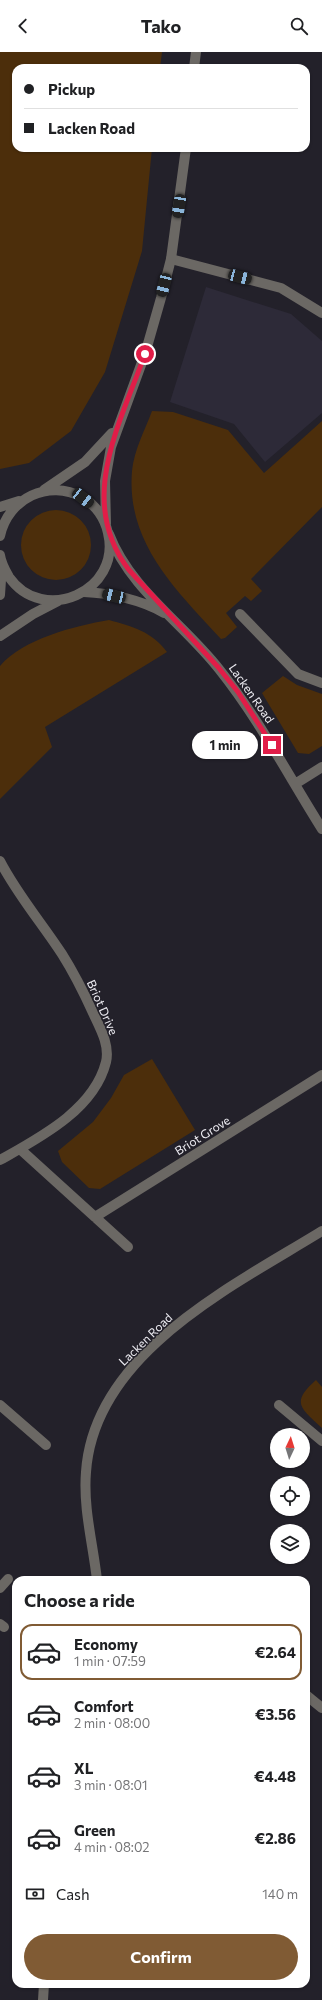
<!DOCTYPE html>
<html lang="en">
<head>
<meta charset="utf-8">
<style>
  :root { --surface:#fff; --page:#f6f6f6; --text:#202124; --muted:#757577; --line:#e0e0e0; --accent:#805b34 }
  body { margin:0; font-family:Commissioner,sans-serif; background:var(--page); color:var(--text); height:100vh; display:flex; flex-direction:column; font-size:15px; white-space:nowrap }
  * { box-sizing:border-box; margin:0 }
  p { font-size:13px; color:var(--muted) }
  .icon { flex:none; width:22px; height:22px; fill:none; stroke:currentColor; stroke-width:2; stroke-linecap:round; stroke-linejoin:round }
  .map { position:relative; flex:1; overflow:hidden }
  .panel { position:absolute; left:12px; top:1524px; width:298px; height:412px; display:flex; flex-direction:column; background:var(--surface); border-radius:12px; box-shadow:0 1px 3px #0004 }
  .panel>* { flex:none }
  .banner { position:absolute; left:12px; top:12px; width:298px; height:88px; border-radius:12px; box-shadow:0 1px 3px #0004; display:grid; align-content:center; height:88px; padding:0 12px; background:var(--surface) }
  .needle { width:26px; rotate:4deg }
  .tools { position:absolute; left:270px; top:1376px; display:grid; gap:8px }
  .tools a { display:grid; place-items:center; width:40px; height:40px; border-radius:50%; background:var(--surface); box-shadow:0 1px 3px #0004; font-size:20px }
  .end { position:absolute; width:18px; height:18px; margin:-9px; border:5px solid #e11d48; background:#fff; box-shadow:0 0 0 2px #fff }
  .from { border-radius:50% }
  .bubble { position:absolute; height:28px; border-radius:14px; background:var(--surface); box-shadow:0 1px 3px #0004; font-size:13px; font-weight:700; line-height:28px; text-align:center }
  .car { position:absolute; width:12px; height:24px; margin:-12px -6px; border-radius:5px; box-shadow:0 0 3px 1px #0007; background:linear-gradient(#222 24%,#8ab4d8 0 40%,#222 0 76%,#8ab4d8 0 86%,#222 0) }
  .banner b { display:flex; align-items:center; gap:14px; height:38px; font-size:15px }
  .banner b+b { border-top:1px solid var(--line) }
  .banner i { width:10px; height:10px; background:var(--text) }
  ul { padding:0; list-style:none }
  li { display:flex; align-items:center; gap:12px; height:56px; margin:0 8px 6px; padding:0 4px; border:2px solid transparent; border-radius:12px }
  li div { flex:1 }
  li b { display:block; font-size:15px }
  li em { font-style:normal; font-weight:700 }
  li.selected { border-color:var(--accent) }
  li>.icon { width:36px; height:36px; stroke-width:1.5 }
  h2 { padding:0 12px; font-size:18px; line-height:48px }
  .pay { display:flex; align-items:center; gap:10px; height:44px; padding:0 12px; font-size:15px }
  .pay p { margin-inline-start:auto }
  .cta { display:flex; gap:8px; margin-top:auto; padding:8px 12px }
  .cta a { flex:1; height:46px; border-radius:24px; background:var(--accent); color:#fff; font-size:16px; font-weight:700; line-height:46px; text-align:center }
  header { display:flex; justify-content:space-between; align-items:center; height:52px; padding:0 12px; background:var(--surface); font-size:18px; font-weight:700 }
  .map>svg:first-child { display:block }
</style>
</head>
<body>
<header><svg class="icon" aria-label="back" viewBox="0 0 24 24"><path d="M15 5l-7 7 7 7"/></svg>Tako<svg class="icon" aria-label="search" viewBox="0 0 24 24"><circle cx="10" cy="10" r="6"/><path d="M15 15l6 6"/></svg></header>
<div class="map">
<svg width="322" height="1948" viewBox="0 0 322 1948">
  <rect width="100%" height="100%" fill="#23212a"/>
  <path fill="#2d2a38" d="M206,235l85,27 31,27v72l-57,49 -31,-38 -64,-22z"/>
  <path fill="#4c2e0b" d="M0,0h162l-2,16h-144v80h136l-10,103 -37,121 -34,59 -42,32 -29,6z
    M152,359l21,1 55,18 36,43 58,-52v86l-71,72 11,12 -11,10 -6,-5 -19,17 11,14 -12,11 -4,1c-45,-49 -95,-96 -89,-168 2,-21 13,-41 20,-60z
    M21 493a35 35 0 1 1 70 0a35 35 0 1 1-70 0Z
    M109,568c22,6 44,12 58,32l-122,75 7,20 -52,52v-133c23,-27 74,-40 109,-46z
    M283,624l14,9 25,9v52l-13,8 -11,-1 -36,-60z
    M152,1007l43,71 -95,59 -11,-1 -27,-26 -4,-11 35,-29 18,-24 13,-23z
    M316,1328l6,7v41c-21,-20 -32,-25 -6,-48z"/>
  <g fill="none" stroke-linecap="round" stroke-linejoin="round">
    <path stroke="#6b6864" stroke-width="10" d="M171,207l110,29 41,25
      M109,482c21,55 74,89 110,135 40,50 69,106 103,160
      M84,540c26,1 58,8 80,21
      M240,562l58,60 24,9
      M295,732l27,-17
      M0,809c17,33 41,61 62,93 12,19 22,39 31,59 7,15 17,32 13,49 -12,48 -67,76 -106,98
      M20,1097l108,98
      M95,1165l227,-142
      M0,1353l46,40
      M279,1353l43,36
      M97,1528c-4,-36 -14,-72 -11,-108 8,-119 147,-186 236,-241
      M0,1536l8,-9
      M0,1572l4,3
      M306,1643l16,13
      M43,1948l1,-16"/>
    <path stroke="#6b6864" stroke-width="10" d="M194,16l2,-16
      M44,438l41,-28 27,-29
      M0,455l19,-6
      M106,472l-1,-43 6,-34 34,-93 16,-56 10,-39 15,-111
      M0,484c8,-38 49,-57 82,-39 14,8 23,22 26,36 14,58 -65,93 -99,44 -4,-7 -8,-14 -9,-22
      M0,543l2,-30
      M0,584l33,-22 25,-13"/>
  </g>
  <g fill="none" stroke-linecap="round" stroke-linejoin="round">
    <path stroke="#e11d48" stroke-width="5" d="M145,302c-25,70 -69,147 -16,216l89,97 20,25 34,53"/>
  </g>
  <g text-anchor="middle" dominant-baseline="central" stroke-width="3" stroke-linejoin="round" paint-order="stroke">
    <g font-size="12" fill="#edecf2" stroke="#23212a">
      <text transform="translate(252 641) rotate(55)">Lacken Road</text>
      <text transform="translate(103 955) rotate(66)">Briot Drive</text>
      <text transform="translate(202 1083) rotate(-32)">Briot Grove</text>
      <text transform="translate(145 1287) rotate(-44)">Lacken Road</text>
    </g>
  </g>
</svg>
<div class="tools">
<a><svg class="needle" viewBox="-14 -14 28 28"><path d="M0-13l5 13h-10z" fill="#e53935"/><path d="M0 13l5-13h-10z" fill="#757577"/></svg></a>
<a><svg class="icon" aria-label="locate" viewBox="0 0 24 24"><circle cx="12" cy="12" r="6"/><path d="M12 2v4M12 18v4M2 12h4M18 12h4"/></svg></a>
<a><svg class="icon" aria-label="layers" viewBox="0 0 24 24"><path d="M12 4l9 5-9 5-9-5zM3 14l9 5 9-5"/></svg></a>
</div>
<i class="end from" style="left:145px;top:302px"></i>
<i class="end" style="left:272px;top:693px"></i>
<div class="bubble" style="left:192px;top:679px;width:66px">1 min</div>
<i class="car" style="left:179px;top:154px;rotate:189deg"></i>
<i class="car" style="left:240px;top:225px;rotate:105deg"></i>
<i class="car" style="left:164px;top:233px;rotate:194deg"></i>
<i class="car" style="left:83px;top:446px;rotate:128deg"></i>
<i class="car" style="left:114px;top:544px;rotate:283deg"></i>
<div class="banner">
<b><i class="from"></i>Pickup</b>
<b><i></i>Lacken Road</b>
</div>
<section class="panel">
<h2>Choose a ride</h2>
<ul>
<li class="selected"><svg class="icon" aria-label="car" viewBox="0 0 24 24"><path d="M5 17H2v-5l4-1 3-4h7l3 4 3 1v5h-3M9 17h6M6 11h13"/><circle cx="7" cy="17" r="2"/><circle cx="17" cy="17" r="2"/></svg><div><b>Economy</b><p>1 min · 07:59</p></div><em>€2.64</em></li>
<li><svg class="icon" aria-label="car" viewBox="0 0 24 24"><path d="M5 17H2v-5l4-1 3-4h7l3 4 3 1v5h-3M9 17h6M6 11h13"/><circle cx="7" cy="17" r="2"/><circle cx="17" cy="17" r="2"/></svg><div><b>Comfort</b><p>2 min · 08:00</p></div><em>€3.56</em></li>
<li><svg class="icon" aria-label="car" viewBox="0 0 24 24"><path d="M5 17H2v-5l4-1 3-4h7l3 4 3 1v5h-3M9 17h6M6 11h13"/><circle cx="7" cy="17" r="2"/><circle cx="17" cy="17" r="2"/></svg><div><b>XL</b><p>3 min · 08:01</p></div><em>€4.48</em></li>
<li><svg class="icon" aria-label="car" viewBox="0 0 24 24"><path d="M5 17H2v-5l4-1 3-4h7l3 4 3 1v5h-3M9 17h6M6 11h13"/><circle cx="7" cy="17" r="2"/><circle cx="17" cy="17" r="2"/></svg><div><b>Green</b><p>4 min · 08:02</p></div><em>€2.86</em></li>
</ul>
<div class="pay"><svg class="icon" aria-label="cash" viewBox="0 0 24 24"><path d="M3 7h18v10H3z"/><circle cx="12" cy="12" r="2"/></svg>Cash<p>140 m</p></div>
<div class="cta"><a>Confirm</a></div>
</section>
</div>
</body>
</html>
